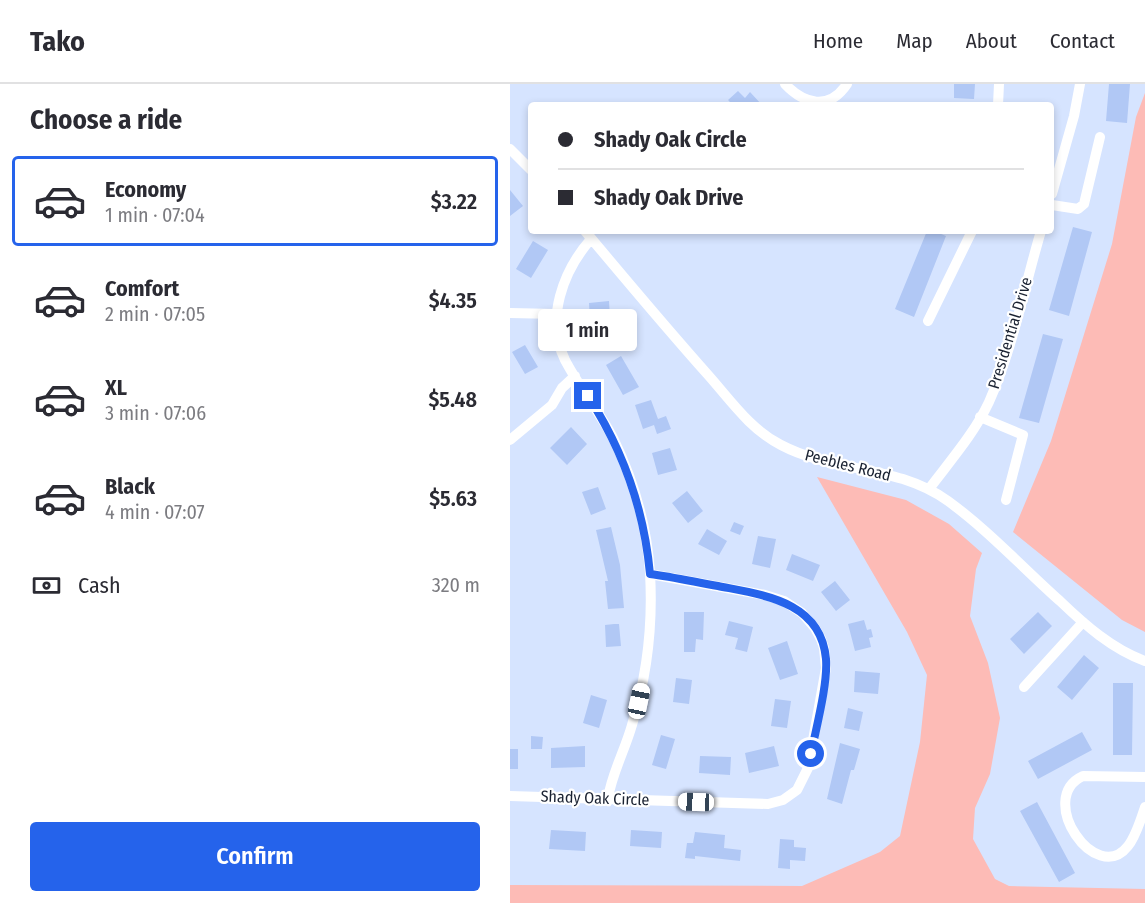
<!DOCTYPE html>
<html lang="en">
<head>
<meta charset="utf-8">
<style>
  :root { --surface:#fff; --page:#f7f7f7; --text:#2b2b33; --muted:#7c7c81; --line:#e1e1e2; --accent:#2563eb }
  body { margin:0; font-family:"Fira Sans Condensed",sans-serif; background:var(--page); color:var(--text); height:100vh; display:flex; flex-direction:column; font-size:22px; white-space:nowrap }
  * { box-sizing:border-box; margin:0 }
  p { font-size:20px; color:var(--muted) }
  .icon { flex:none; width:33px; height:33px; fill:none; stroke:currentColor; stroke-width:2; stroke-linecap:round; stroke-linejoin:round }
  .map { position:relative; flex:1; overflow:hidden }
  .side { display:flex; flex-direction:column; background:var(--surface); width:510px }
  .side>* { flex:none }
  .hud { position:absolute; left:18px; top:18px; width:526px; height:132px; border-radius:6px; box-shadow:0 3px 9px #0003; display:grid; align-content:center; height:132px; padding:0 30px; background:var(--surface) }
  .end { position:absolute; width:27px; height:27px; margin:-14px; border:8px solid #2563eb; background:#fff; box-shadow:0 0 0 3px #fff }
  .from { border-radius:50% }
  .bubble { position:absolute; height:42px; border-radius:6px; background:var(--surface); box-shadow:0 3px 9px #0003; font-size:20px; font-weight:600; line-height:42px; text-align:center }
  .car { position:absolute; width:18px; height:36px; margin:-18px -9px; border-radius:8px; box-shadow:0 0 4px 2px #0007; background:linear-gradient(#fff 24%,#345 0 40%,#fff 0 76%,#345 0 86%,#fff 0) }
  .hud b { display:flex; align-items:center; gap:21px; height:57px; font-size:22px }
  .hud b+b { border-top:2px solid var(--line) }
  .hud i { width:15px; height:15px; background:var(--text) }
  ul { padding:0; list-style:none }
  li { display:flex; align-items:center; gap:18px; height:90px; margin:0 12px 9px; padding:0 18px; border:3px solid transparent; border-radius:6px }
  li div { flex:1 }
  li b { display:block; font-size:22px }
  li em { font-style:normal; font-weight:600 }
  li.on { border-color:var(--accent) }
  li>.icon { width:54px; height:54px; stroke-width:1.5 }
  h2 { padding:0 30px; font-size:27px; line-height:72px }
  .pay { display:flex; align-items:center; gap:15px; height:66px; padding:0 30px; font-size:22px }
  .pay p { margin-inline-start:auto }
  .primary-button { display:flex; gap:12px; margin-top:auto; padding:12px 30px }
  .primary-button a { flex:1; height:69px; border-radius:6px; background:var(--accent); color:#fff; font-size:24px; font-weight:600; line-height:69px; text-align:center }
  header { display:flex; align-items:center; gap:36px; box-sizing:border-box; height:84px; padding:0 30px; background:var(--surface); border-bottom:2px solid var(--line) }
  header strong { font-size:28px }
  nav { display:flex; gap:33px; margin-inline-start:auto; font-size:21px }
  main { display:flex; flex:1; min-height:0 }
  .map>svg:first-child { display:block }
</style>
</head>
<body>
<header>
<strong>Tako</strong>
<nav><a>Home</a><a>Map</a><a>About</a><a>Contact</a></nav>
</header>
<main>
<section class="side">
<h2>Choose a ride</h2>
<ul>
<li class="on"><svg class="icon" aria-label="car" viewBox="0 0 24 24"><path d="M5 17H2v-5l4-1 3-4h7l3 4 3 1v5h-3M9 17h6M6 11h13"/><circle cx="7" cy="17" r="2"/><circle cx="17" cy="17" r="2"/></svg><div><b>Economy</b><p>1 min · 07:04</p></div><em>$3.22</em></li>
<li><svg class="icon" aria-label="car" viewBox="0 0 24 24"><path d="M5 17H2v-5l4-1 3-4h7l3 4 3 1v5h-3M9 17h6M6 11h13"/><circle cx="7" cy="17" r="2"/><circle cx="17" cy="17" r="2"/></svg><div><b>Comfort</b><p>2 min · 07:05</p></div><em>$4.35</em></li>
<li><svg class="icon" aria-label="car" viewBox="0 0 24 24"><path d="M5 17H2v-5l4-1 3-4h7l3 4 3 1v5h-3M9 17h6M6 11h13"/><circle cx="7" cy="17" r="2"/><circle cx="17" cy="17" r="2"/></svg><div><b>XL</b><p>3 min · 07:06</p></div><em>$5.48</em></li>
<li><svg class="icon" aria-label="car" viewBox="0 0 24 24"><path d="M5 17H2v-5l4-1 3-4h7l3 4 3 1v5h-3M9 17h6M6 11h13"/><circle cx="7" cy="17" r="2"/><circle cx="17" cy="17" r="2"/></svg><div><b>Black</b><p>4 min · 07:07</p></div><em>$5.63</em></li>
</ul>
<div class="pay"><svg class="icon" aria-label="cash" viewBox="0 0 24 24"><path d="M3 7h18v10H3z"/><circle cx="12" cy="12" r="2"/></svg>Cash<p>320 m</p></div>
<div class="primary-button"><a>Confirm</a></div>
</section>
<div class="map">
<svg width="635" height="819" viewBox="0 0 635 819">
  <rect width="100%" height="100%" fill="#d6e4ff"/>
  <path fill="#fdbbb6" d="M635,9v539l-23,-12 -109,-88 38,-91 61,-197 24,-127z
    M307,393l89,23 43,24 33,29 -6,16 -6,47 18,47 12,55 -10,56 -15,34 -2,31 22,40 14,7 136,3v14h-635v-18l292,1 78,-34 20,-16 20,-94 7,-67 -20,-43z"/>
  <path fill="#b1c8f5" d="M444,0h21l-1,15 -20,-1z
    M599,0h21l-3,39 -21,-2z
    M228,7l7,7 5,-6 12,13h-29l-5,-5z
    M0,106l13,16 -13,10z
    M563,143l19,5 -23,84 -20,-6z
    M417,147h7l12,5 -32,81 -19,-8z
    M23,157l15,9 -17,28 -15,-9z
    M99,217l2,34 -20,1 -2,-33z
    M533,250l20,5 -24,84 -20,-5z
    M15,261l13,22 -13,7 -13,-22z
    M111,272l18,31 -16,8 -17,-30z
    M141,316l7,19 8,-3 5,13 -14,5 -3,-9 -11,4 -8,-24z
    M61,343l16,17 -20,21 -17,-17z
    M160,364l7,22 -19,5 -6,-22z
    M88,403l8,22 -15,6 -9,-23z
    M177,407l16,20 -15,12 -16,-20z
    M224,438l10,4 -4,9 -10,-4z
    M101,443l9,38 4,43 -16,1 -3,-28h3l-12,-51z
    M197,445l20,12 -8,14 -21,-11z
    M248,452l18,3 -6,29 -18,-4z
    M282,470l28,11 -7,16 -27,-11z
    M325,497l15,19 -14,11 -15,-19z
    M174,528h20l-1,28 -7,-1 -1,13h-11z
    M528,528l14,14 -28,28 -14,-15z
    M354,536l3,10 4,-1 2,8 -4,1 2,9 -16,4 -7,-27z
    M219,537l24,6 -6,25 -12,-3 3,-11 -13,-3z
    M104,540h5l2,22 -15,1 -1,-22z
    M277,557l11,33 -18,6 -12,-32z
    M574,571l15,13 -27,32 -15,-13z
    M345,587l25,2 -2,21 -24,-2z
    M166,594l16,2 -3,24 -16,-2z
    M603,599h20l-1,72h-19z
    M81,611l16,5 -8,28 -16,-5z
    M265,615l16,2 -4,27 -16,-2z
    M338,624l15,4 -4,19 -15,-3z
    M572,648l10,18 -54,29 -10,-18z
    M151,651l14,4 -9,30 -14,-4z
    M21,652l12,1 -1,12h-11z
    M330,659l20,6 -6,21h-3l-9,34 -15,-5z
    M75,662v21l-34,1v-20z
    M264,662l5,20 -30,7 -4,-20z
    M0,665h8v20h-8z
    M190,672l31,1 -1,18 -31,-2z
    M527,718l38,71 -16,9 -39,-71z
    M41,746l35,2 -1,19 -36,-2z
    M121,746l31,2 -1,16 -31,-2z
    M185,748l30,3 -1,13 17,2 -1,11 -45,-5v3l-10,-1 2,-15h6z
    M270,755l14,1v7l12,1 -1,13 -15,-1v9l-12,-1z"/>
  <g fill="none" stroke-linecap="round" stroke-linejoin="round">
    <path stroke="#fff" stroke-width="10" d="M275,0c19,20 44,27 62,0
      M488,21l1,-21
      M0,65l21,21
      M542,110l22,-78 6,-32
      M542,121l26,4 6,-5 16,-67
      M75,147c41,49 82,98 124,145 22,25 42,54 72,69 53,28 115,19 167,56 40,29 75,67 112,100 25,24 52,48 85,60
      M81,155c-28,32 -46,80 -26,121 14,27 34,51 48,78 20,41 34,89 37,135 3,51 -3,103 -18,152 -7,25 -20,48 -24,73
      M0,229l46,1
      M418,237l44,-90
      M470,333l43,18 -17,65
      M0,356l42,-35 10,-17 13,-12
      M419,405c21,-28 45,-55 60,-87 24,-54 35,-114 52,-171
      M514,603l59,-65
      M635,693l-62,-1c-48,22 13,111 45,70 8,-10 13,-27 17,-39
      M0,712l258,8 15,-4 14,-10 11,-22 18,-100 -2,-20 -3,-9 -6,-11 -13,-15 -18,-12 -19,-6 -115,-21"/>
  </g>
  <g fill="none" stroke-linecap="round" stroke-linejoin="round">
    <path stroke="#2563eb" stroke-width="8" d="M78,312c35,54 56,113 62,178 23,3 45,8 68,12 45,9 103,15 108,73 2,25 -10,69 -15,95"/>
  </g>
  <g text-anchor="middle" dominant-baseline="central" stroke-width="4.5" stroke-linejoin="round" paint-order="stroke">
    <g font-size="16" fill="#1a2232" stroke="#fff">
      <text transform="translate(500 249) rotate(-73)">Presidential Drive</text>
      <text transform="translate(338 381) rotate(14)">Peebles Road</text>
      <text transform="translate(85 714) rotate(2)">Shady Oak Circle</text>
    </g>
  </g>
</svg>
<i class="end from" style="left:301px;top:670px"></i>
<i class="end" style="left:78px;top:312px"></i>
<div class="bubble" style="left:28px;top:225px;width:99px">1 min</div>
<i class="car" style="left:129px;top:617px;rotate:12deg"></i>
<i class="car" style="left:186px;top:718px;rotate:272deg"></i>
<div class="hud">
<b><i class="from"></i>Shady Oak Circle</b>
<b><i></i>Shady Oak Drive</b>
</div>
</div>
</main>
</body>
</html>
